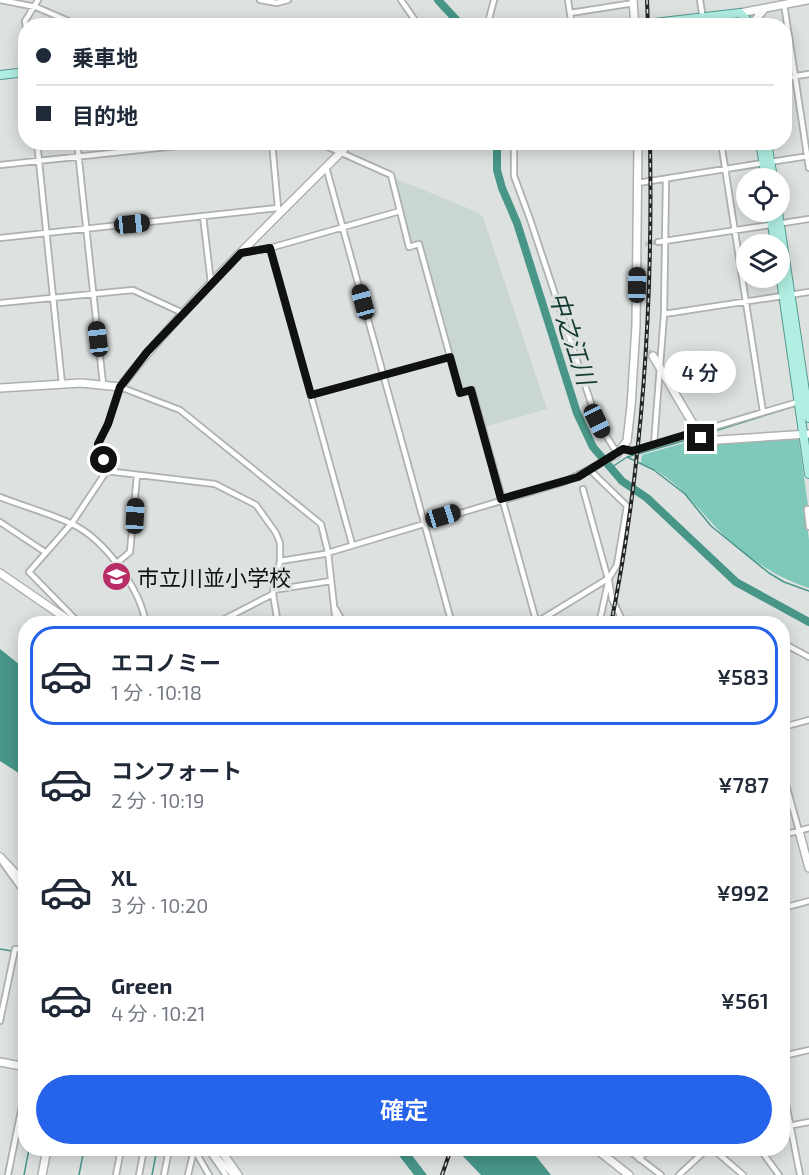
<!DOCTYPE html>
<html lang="ja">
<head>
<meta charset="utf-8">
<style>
  :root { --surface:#fff; --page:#f2f2f3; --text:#1f2937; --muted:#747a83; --line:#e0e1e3; --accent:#2563eb }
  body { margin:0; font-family:"Exo 2","Noto Sans JP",sans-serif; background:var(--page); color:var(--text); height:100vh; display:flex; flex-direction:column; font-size:22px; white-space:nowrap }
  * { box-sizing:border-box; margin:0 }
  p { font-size:20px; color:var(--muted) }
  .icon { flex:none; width:33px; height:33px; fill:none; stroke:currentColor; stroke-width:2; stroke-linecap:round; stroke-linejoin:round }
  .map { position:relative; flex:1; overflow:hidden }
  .sheet { position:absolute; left:18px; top:616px; width:772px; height:540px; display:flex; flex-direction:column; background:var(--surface); border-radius:24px; box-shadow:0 3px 15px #0003 }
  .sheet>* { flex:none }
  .guide { position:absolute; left:18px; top:18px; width:774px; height:132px; border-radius:24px; box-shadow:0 3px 15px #0003; display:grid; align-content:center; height:132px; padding:0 18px; background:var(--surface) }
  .controls { position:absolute; left:736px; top:168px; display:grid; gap:12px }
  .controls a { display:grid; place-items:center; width:54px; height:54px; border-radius:50%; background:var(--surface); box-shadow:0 3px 15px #0003; font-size:30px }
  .end { position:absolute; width:27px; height:27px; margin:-14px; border:8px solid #101211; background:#fff; box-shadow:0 0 0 3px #fff }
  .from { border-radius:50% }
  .bubble { position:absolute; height:42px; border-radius:21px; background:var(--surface); box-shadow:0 3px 15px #0003; font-size:20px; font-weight:600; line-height:42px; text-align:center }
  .car { position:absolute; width:18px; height:36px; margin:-18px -9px; border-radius:8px; box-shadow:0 0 4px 2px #0007; background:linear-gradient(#222 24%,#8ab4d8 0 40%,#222 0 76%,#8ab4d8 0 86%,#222 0) }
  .guide b { display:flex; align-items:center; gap:21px; height:57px; font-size:22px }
  .guide b+b { border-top:2px solid var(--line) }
  .guide i { width:15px; height:15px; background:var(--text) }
  ul { padding:10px 0 0; list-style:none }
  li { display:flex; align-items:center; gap:18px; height:99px; margin:0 12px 9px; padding:0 6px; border:3px solid transparent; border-radius:24px }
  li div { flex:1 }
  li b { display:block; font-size:22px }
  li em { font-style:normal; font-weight:600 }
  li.selected { border-color:var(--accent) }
  li>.icon { width:54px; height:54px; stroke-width:1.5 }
  .primary-button { display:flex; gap:12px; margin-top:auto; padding:12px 18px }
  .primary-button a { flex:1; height:69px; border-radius:36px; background:var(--accent); color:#fff; font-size:24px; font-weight:600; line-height:69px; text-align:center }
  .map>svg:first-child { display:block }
</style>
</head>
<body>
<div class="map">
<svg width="809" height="1175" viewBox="0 0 809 1175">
  <rect width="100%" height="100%" fill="#dde1e0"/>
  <path fill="#c9d6d3" d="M394,178l83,34 6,5 64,192 -63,18 -10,-40 -12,4 -41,-148 -9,2z"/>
  <path fill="#7fc9bb" d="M797,438l2,3 9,65 -3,1 4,33v48c-36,-11 -73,-38 -98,-66 -21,-23 -40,-47 -70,-59l1,-8 56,-16 2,6z"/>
  <path fill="#479688" d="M0,649l25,20v108l-25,-16z
    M394,1149h13l20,26h-13z
    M456,1149h67l1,4 11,2 16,20h-70z"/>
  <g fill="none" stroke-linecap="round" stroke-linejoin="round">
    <path stroke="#479688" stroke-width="1.5" d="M702,435l93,-29
      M627,457l27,13 31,24 26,32 58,47 15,9 25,9
      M609,469l18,-12 70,-20
      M22,914l4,4
      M25,946l1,-2
      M0,949l12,2
      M6,1170l20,-97
      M24,1175l5,-26
      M79,1175l5,-26
      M152,1175l5,-26"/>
    <path stroke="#479688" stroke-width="8" d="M438,0l24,26
      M497,142v28l5,18 15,35 60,190 16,34 29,34 25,17 89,84 73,40"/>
    <path stroke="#bec2c1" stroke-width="4.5" stroke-dasharray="4.5 2" stroke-linecap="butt" d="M645,244l13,-2
      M645,345l8,11"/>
    <defs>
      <path id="street" d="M0,0l36,7 44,19
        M260,0l17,3 11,-3
        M401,0l18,26
        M568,0l4,26
        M700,0l4,26
        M784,4l25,164
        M570,13l64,-10
        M491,26l-2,-7 5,-19
        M26,28l-1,-7 13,-21
        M784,78l25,-4
        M37,142l25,242
        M77,142l26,242
        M272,142l6,66
        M317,142l74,33 18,72 10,-3 41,149 12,-3 65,234
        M514,142v34l16,43 67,202 20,32
        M721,142l42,270
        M770,162l39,-6
        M0,165l214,-23
        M326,167l126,457
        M638,183l125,-20
        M203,216l8,67
        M0,238l278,-30 4,4
        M658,242l151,-23
        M270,248l82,296
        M241,253l29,-5 130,-37
        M0,303l133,-13 50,23
        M664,314l145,-22
        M311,395l139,-38
        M654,444l10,-130 2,-135
        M623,449l9,2 166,-49
        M590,470l37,36 -10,59 -8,13 -10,46
        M106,471l109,13 41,21 20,28 4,10v18l-7,33 5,30
        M583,489l25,90
        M0,497c23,9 48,16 70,26 34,15 70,65 76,101
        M809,509h-2l2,18
        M0,522l45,30
        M280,561l44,-7 240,-72 52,-27
        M118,562l12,-10 7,-77
        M609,581l3,18 12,25
        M273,590l58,-9
        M335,608l9,16
        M80,624l-51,-52 43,-49 32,-48 2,-9 -8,-22 10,-20 12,-37 60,23 141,114 7,28 8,72
        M215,624l58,-30
        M534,624l75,-46
        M783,643l26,14
        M783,727l26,-7
        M783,773l16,58
        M783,835l26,-7
        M3,863l23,32
        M783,908l26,-7
        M0,1021l15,-72h11
        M783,1056l26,-6
        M783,1088l17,87
        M783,1127l26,-5
        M194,1149l15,26
        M210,1149l23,26
        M627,1149l34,26
        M713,1149l30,26
        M760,1149l19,26
        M209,1151l17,24
        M639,1159l10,-10
        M8,1175l18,-89
        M116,1175l5,-26
        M139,1175l5,-26
        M164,1175l5,-26
        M188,1175l6,-25
        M679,1175l28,-26"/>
      <path id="secondary" d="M633,0l2,26
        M740,13l67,-13
        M751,26l13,-17
        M653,356l50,85 106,-7
        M0,388l81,-5 39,4c69,-88 152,-165 231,-245
        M616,455l11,-14 4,-35 5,-80 2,-184
        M0,573l74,51
        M799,831l10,37
        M0,857l26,28
        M0,1062l26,5
        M220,1149l18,26
        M596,1149l33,26
        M42,1175l5,-26"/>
      <path id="primary" d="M628,26l112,-13 8,8 1,5
        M0,75l26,-3
        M760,142l6,36
        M767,142l6,36
        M770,212l5,32
        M778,212l31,206
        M780,273l29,201"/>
    </defs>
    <use href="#street" stroke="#adb1b0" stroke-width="8"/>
    <use href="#secondary" stroke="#adb1b0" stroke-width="10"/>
    <use href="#primary" stroke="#579a8e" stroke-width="10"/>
    <use href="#street" stroke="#fff" stroke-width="4.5"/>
    <use href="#secondary" stroke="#fff" stroke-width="7"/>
    <use href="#primary" stroke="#b1efe3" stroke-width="8"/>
    <defs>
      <path id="rail" d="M647,0l1,26
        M611,624c32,-159 42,-320 39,-482
        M442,1175l9,-26"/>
    </defs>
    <use href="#rail" stroke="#252726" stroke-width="4"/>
    <use href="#rail" stroke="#dde1e0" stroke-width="1.5" stroke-dasharray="4.5" stroke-linecap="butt"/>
  </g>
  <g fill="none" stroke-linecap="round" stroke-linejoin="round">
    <path stroke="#101211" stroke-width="8" d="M104,460l-6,-16 10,-20 12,-37 27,-35 94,-99 29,-5 41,147 139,-38 10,36 11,-3 30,109 77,-22 45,-28 9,2 66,-20 3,7"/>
  </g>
  <defs>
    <symbol id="school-disc" viewBox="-11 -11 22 22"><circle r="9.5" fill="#b82d66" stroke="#dde1e0"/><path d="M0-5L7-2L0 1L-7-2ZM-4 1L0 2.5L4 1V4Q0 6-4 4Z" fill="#fff"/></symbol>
  </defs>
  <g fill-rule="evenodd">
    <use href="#school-disc" x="100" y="560" width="33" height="33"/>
  </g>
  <g text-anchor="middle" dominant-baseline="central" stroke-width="6" stroke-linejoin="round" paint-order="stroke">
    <g font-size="22" fill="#101211" stroke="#dde1e0" text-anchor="start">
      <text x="137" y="577">市立川並小学校</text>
    </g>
    <g font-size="24" font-style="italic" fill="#153b34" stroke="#dde1e0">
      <text transform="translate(573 338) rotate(72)">中之江川</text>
    </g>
  </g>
</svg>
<div class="controls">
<a><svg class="icon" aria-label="locate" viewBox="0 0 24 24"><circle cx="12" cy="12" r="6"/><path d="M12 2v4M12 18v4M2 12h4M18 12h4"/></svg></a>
<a><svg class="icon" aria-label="layers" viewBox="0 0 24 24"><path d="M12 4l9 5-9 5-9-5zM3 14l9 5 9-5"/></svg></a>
</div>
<i class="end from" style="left:104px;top:460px"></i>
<i class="end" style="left:701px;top:438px"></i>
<div class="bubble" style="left:664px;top:351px;width:72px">4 分</div>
<i class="car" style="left:132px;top:224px;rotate:84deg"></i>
<i class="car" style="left:637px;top:285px;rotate:1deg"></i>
<i class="car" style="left:363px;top:302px;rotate:345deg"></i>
<i class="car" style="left:98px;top:339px;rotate:353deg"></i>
<i class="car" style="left:597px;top:421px;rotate:154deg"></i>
<i class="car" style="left:135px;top:516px;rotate:3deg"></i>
<i class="car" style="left:443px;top:516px;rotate:73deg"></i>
<div class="guide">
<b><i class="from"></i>乗車地</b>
<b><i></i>目的地</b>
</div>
<section class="sheet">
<ul>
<li class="selected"><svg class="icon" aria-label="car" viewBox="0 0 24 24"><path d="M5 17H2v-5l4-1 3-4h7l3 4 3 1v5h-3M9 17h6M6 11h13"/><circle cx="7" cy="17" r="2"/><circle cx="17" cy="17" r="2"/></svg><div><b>エコノミー</b><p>1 分 · 10:18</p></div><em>¥583</em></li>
<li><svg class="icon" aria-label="car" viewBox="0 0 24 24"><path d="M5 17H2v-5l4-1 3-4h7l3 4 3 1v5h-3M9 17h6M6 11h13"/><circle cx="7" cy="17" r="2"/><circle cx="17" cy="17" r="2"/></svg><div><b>コンフォート</b><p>2 分 · 10:19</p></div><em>¥787</em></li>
<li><svg class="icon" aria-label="car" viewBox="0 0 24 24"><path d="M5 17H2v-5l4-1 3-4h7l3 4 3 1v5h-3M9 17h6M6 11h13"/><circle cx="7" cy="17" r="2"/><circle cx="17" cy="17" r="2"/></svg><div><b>XL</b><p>3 分 · 10:20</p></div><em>¥992</em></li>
<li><svg class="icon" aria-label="car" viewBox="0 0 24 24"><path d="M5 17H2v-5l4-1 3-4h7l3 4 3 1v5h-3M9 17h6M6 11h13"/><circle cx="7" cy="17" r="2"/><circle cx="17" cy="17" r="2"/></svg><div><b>Green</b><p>4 分 · 10:21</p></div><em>¥561</em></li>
</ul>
<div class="primary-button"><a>確定</a></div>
</section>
</div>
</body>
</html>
